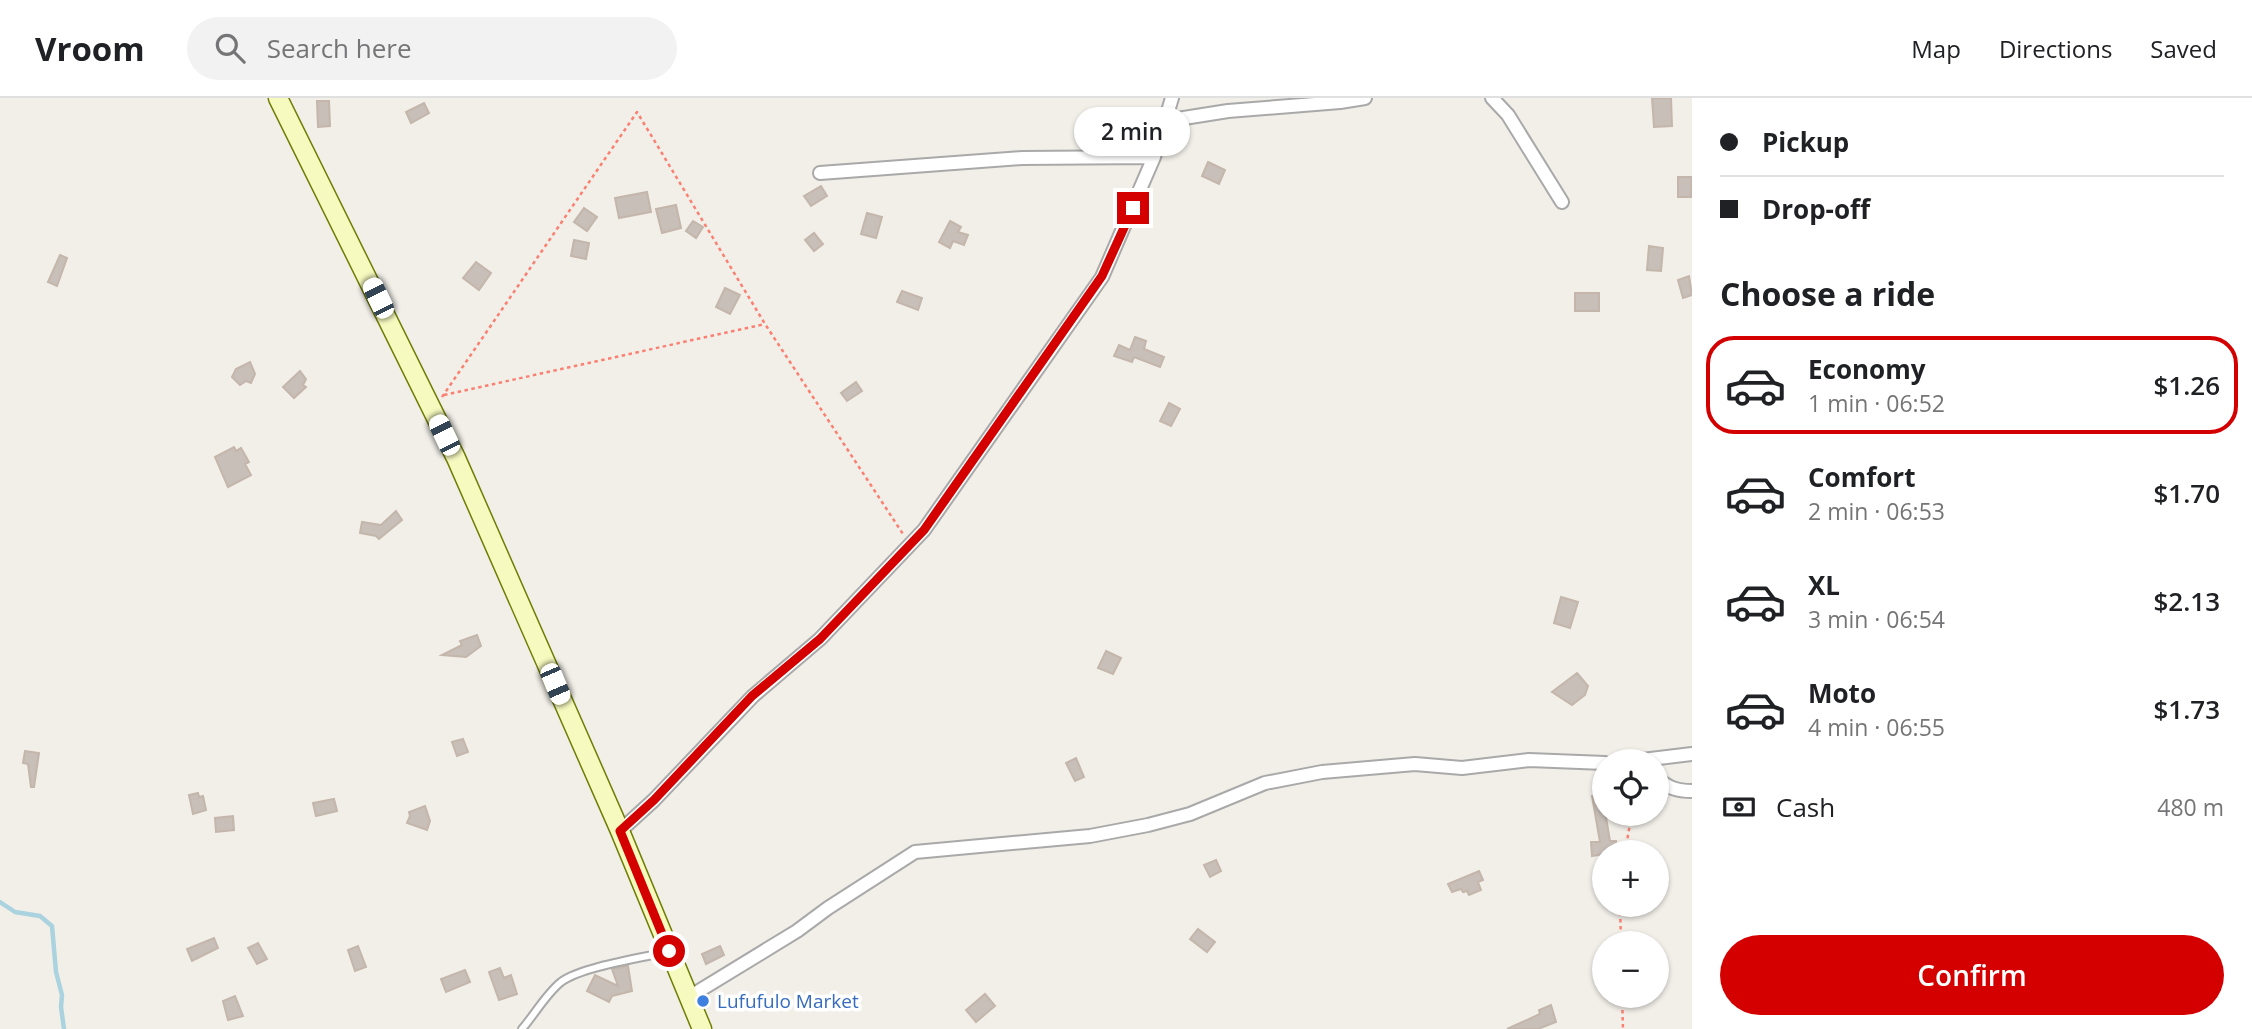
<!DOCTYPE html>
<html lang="en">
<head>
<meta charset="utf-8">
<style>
  :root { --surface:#fff; --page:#f2f2f2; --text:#202124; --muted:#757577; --line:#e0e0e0; --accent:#d40000 }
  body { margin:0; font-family:"Open Sans",sans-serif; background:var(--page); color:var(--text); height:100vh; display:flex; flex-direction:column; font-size:26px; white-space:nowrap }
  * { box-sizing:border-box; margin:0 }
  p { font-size:23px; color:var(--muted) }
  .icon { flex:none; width:38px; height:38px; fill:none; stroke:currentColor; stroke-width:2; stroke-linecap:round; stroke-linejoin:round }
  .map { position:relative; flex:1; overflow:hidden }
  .details { display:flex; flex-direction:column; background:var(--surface); width:560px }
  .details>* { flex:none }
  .banner { display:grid; align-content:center; height:154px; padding:0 28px; background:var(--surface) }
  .fabs { position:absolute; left:1592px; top:651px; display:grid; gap:14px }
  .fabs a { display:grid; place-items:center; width:77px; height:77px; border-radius:50%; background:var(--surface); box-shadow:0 2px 5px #0004; font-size:35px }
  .end { position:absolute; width:32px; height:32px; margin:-16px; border:9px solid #d40000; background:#fff; box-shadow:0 0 0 4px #fff }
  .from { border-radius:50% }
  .bubble { position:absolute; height:49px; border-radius:24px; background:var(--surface); box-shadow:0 2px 5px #0004; font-size:23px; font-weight:600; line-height:49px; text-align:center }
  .car { position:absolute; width:21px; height:42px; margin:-21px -10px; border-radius:9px; box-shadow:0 0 5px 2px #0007; background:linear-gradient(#fff 24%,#345 0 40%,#fff 0 76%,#345 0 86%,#fff 0) }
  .banner b { display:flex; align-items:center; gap:24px; height:66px; font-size:26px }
  .banner b+b { border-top:2px solid var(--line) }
  .banner i { width:18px; height:18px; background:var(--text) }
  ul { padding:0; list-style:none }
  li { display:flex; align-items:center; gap:21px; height:98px; margin:0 14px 10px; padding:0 14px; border:4px solid transparent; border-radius:28px }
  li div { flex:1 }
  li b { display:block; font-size:26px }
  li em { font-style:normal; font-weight:600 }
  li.current { border-color:var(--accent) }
  li>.icon { width:63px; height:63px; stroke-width:1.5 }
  h2 { padding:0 28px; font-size:32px; line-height:84px }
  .pay { display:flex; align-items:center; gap:18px; height:77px; padding:0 28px; font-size:26px }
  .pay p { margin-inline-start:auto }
  .button { display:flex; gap:14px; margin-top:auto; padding:14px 28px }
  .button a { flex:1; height:80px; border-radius:42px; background:var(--accent); color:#fff; font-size:28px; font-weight:600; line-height:80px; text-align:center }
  header { display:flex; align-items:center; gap:42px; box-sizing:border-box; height:98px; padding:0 35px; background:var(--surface); border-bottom:2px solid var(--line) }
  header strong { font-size:33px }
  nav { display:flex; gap:38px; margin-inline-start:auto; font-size:24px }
  .search { width:490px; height:63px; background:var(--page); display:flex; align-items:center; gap:18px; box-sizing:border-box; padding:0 24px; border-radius:38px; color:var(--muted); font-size:26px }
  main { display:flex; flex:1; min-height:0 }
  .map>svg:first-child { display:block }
</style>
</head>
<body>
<header>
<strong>Vroom</strong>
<div class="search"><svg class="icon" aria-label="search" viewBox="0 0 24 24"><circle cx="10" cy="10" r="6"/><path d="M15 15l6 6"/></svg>Search here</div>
<nav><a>Map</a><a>Directions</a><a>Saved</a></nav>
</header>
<main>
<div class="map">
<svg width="1692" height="931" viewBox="0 0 1692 931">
  <rect width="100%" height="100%" fill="#f2efe9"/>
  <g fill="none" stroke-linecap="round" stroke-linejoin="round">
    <path stroke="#aad3df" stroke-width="4.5" d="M0,804l15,10 25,4 12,10 4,46 6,23 -1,12 3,22"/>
  </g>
  <path fill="#c7bfb8" stroke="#c4b6ab" stroke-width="2" d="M1652,0h19l1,28 -18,1z
    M317,3h12l1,25 -12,1z
    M424,5l5,10 -18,10 -5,-11z
    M1208,64l17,8 -6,14 -17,-8z
    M1678,79h14l-1,20h-13z
    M821,88l6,10 -16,10 -7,-10z
    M647,94l4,20 -32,6 -4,-20z
    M676,107l5,23 -19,5 -6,-24z
    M584,110l13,9 -10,14 -13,-9z
    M867,115l15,4 -6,21 -15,-4z
    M693,123l10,6 -7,11 -10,-7z
    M950,123l11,6 -3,5 10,3 -4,10 -11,-4 -3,7 -11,-6z
    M814,135l9,11 -9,7 -9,-11z
    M574,142l15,3 -3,16 -15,-3z
    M1649,148l14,2 -2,23 -14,-1z
    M60,157l7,3 -10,28 -9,-4z
    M476,164l15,11 -12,17 -16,-12z
    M1689,178l3,19 -9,3 -5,-18z
    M725,190l15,7 -10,19 -14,-7z
    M902,193l20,7 -4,12 -21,-8z
    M1575,195h24v18h-24z
    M1135,239l11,4 -2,8 20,8 -4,10 -26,-10 -2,5 -18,-6 5,-11 11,5z
    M250,264l5,12 -4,9 -5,-2 -6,4 -8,-8 4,-8z
    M300,273l6,8 -3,6 3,2 -12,11 -11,-11z
    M856,284l6,9 -15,10 -6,-8z
    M1169,305l11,6 -9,17 -11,-5z
    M234,349l2,4 5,-3 8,14 -4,2 6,11 -23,12 -13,-30z
    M396,413l6,9 -23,19 -3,-3 -16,-3 2,-11 19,3z
    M1561,499l17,5 -8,26 -16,-5z
    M477,537l4,11 -15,11 -24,-2 20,-10 -2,-4z
    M1106,553l15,7 -8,16 -15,-6z
    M1577,575l11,13 -3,9 -13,10 -20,-13z
    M463,641l5,13 -11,4 -5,-14z
    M25,653l14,2 -5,34h-3l-3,-23 -5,-1z
    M1076,660l8,19 -9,4 -9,-18z
    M198,695l1,4 4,-1 3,14 -13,4 -4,-19z
    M1602,696l8,47h6v11l-24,4 -1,-14h9l-8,-46z
    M334,701l3,12 -21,5 -3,-13z
    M425,708l5,15 -3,9 -20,-7 3,-7 -1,-4z
    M233,718l1,14 -18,2 -1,-14z
    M1216,762l5,11 -11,6 -6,-12z
    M1479,773l4,9 -5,2 3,8 -12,5 -2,-4 -4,1 -2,-3 -9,3 -4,-8z
    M1198,831l17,13 -8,10 -17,-13z
    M214,840l4,10 -26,13 -5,-12z
    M258,845l9,16 -10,5 -9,-16z
    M358,848l8,21 -11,4 -7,-21z
    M720,848l4,9 -18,9 -4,-10z
    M628,868l4,25 -20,5 -3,6 -22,-11 8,-16 23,11 -6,-17z
    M500,870l4,10 7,-3 6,19 -18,6 -10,-28z
    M465,872l5,12 -24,10 -5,-13z
    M985,896l10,12 -19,16 -10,-12z
    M235,898l8,20 -15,4 -5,-19z
    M1551,907l5,17 -18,7h-31l33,-15 -1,-4z"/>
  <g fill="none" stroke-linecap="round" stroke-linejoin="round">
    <defs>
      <path id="lane" d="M522,931c13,-15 24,-35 39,-47 20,-15 80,-24 106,-30"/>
      <path id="street" d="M1492,0l16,17 54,87
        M1165,23l63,-10 112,-9 25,-4
        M820,75l202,-15 132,-1
        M1634,663l58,-7
        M1657,680c11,10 20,13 35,13
        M620,733l34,-31 99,-104 67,-57 104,-109 178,-253 52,-120 18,-59
        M689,899l108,-66 31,-23 87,-56 175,-16 58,-11 42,-11 75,-31 57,-11 93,-8 47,4 67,-8 76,3"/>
      <path id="secondary" d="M278,0l178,360 164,373 82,198"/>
    </defs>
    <use href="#lane" stroke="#a9a9a9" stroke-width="10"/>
    <use href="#street" stroke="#a9a9a9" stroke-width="16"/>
    <use href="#secondary" stroke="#707d05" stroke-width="21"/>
    <path stroke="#fa8072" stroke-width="2.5" stroke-dasharray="3.5 3.5" stroke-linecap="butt" d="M444,297l321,-71
      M442,299l195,-285 128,212 138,210
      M1625,754l5,-28 10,-10
      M1620,807l1,38
      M1622,898l1,33"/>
    <use href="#lane" stroke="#fff" stroke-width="6"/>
    <use href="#street" stroke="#fff" stroke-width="12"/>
    <use href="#secondary" stroke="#f7fabf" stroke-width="18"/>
  </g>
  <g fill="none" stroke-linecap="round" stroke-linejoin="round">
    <path stroke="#d40000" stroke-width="9" d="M669,853l-49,-120 34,-31 98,-104 68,-57 104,-109 178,-254 31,-68"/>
  </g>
  <circle fill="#3f7fe0" stroke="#fff" stroke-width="2.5" cx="703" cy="903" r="7"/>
  <g text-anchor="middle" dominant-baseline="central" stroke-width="7" stroke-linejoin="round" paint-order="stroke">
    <g font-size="19" fill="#366cbe" stroke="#fff" text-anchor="start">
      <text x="717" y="903">Lufufulo Market</text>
    </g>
  </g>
</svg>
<div class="fabs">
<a><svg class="icon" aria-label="locate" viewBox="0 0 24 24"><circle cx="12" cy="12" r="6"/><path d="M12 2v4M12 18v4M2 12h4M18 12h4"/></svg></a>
<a>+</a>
<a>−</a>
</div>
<i class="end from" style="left:669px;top:853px"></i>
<i class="end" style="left:1133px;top:110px"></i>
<div class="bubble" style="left:1074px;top:9px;width:116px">2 min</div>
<i class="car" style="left:378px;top:200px;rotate:334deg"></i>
<i class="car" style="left:444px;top:337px;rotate:334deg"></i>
<i class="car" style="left:555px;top:586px;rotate:157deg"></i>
</div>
<section class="details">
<div class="banner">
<b><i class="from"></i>Pickup</b>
<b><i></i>Drop-off</b>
</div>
<h2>Choose a ride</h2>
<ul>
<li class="current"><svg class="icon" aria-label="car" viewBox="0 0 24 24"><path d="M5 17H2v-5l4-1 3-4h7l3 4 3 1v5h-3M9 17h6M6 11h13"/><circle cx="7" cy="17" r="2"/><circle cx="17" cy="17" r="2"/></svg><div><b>Economy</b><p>1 min · 06:52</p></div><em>$1.26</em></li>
<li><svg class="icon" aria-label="car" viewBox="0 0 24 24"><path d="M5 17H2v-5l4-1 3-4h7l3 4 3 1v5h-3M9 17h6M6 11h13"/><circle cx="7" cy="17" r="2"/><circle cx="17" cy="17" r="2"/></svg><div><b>Comfort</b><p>2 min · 06:53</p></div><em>$1.70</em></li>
<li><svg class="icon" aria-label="car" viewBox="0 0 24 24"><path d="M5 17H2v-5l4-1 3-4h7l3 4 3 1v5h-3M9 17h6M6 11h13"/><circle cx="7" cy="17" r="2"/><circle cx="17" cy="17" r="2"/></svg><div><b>XL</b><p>3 min · 06:54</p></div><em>$2.13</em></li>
<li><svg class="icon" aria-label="car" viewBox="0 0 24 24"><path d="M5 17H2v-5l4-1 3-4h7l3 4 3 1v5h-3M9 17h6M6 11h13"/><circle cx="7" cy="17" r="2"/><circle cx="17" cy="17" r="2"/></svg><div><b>Moto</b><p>4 min · 06:55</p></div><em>$1.73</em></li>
</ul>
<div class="pay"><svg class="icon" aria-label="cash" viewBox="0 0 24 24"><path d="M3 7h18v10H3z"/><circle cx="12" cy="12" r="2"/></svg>Cash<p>480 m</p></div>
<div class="button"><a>Confirm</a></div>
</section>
</main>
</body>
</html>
